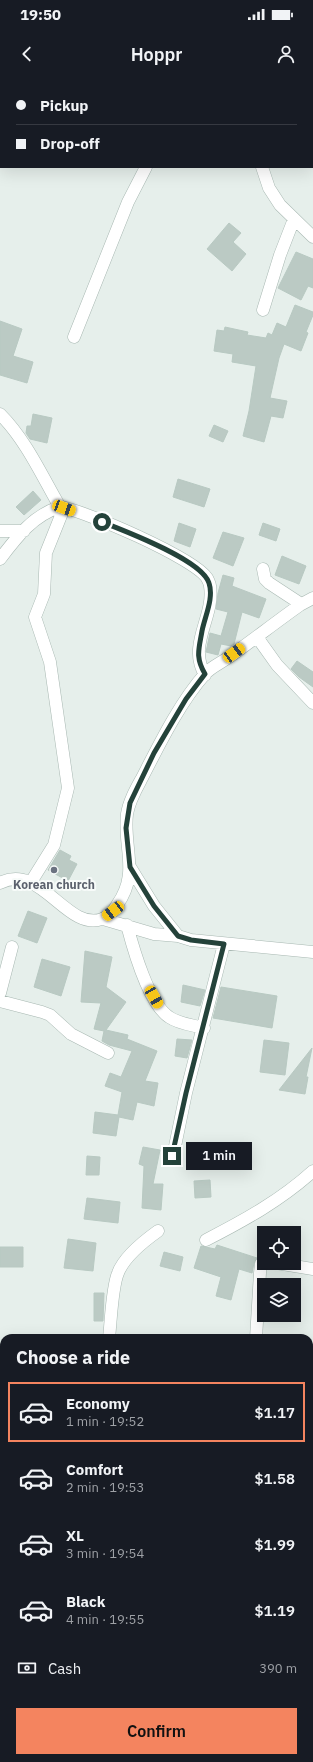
<!DOCTYPE html>
<html lang="en">
<head>
<meta charset="utf-8">
<style>
  :root { --surface:#171b24; --page:#242831; --text:#f1f3f6; --muted:#9ea1a6; --line:#363941; --accent:#f4845f }
  body { margin:0; font-family:"IBM Plex Sans",sans-serif; background:var(--page); color:var(--text); height:100vh; display:flex; flex-direction:column; font-size:15px; white-space:nowrap }
  * { box-sizing:border-box; margin:0 }
  p { font-size:13px; color:var(--muted) }
  .icon { flex:none; width:22px; height:22px; fill:none; stroke:currentColor; stroke-width:2; stroke-linecap:round; stroke-linejoin:round }
  .map { position:relative; flex:1; overflow:hidden }
  .sheet { position:absolute; left:0px; top:1254px; width:313px; height:428px; display:flex; flex-direction:column; background:var(--surface); border-radius:12px 12px 0 0; box-shadow:0 4px 16px #0002 }
  .sheet>* { flex:none }
  .hud { position:absolute; left:0px; top:0px; width:313px; height:88px; box-shadow:0 4px 16px #0002; display:grid; align-content:center; height:88px; padding:0 16px; background:var(--surface) }
  .fabs { position:absolute; left:257px; top:1146px; display:grid; gap:8px }
  .fabs a { display:grid; place-items:center; width:44px; height:44px; border-radius:0px; background:var(--surface); box-shadow:0 4px 16px #0002; font-size:20px }
  .end { position:absolute; width:18px; height:18px; margin:-9px; border:5px solid #24423a; background:#fff; box-shadow:0 0 0 2px #fff }
  .from { border-radius:50% }
  .bubble { position:absolute; height:28px; border-radius:0px; background:var(--surface); box-shadow:0 4px 16px #0002; font-size:13px; font-weight:600; line-height:28px; text-align:center }
  .car { position:absolute; width:12px; height:24px; margin:-12px -6px; border-radius:5px; box-shadow:0 0 3px 1px #0007; background:linear-gradient(#f5c518 24%,#345 0 40%,#f5c518 0 76%,#345 0 86%,#f5c518 0) }
  .hud b { display:flex; align-items:center; gap:14px; height:38px; font-size:15px }
  .hud b+b { border-top:1px solid var(--line) }
  .hud i { width:10px; height:10px; background:var(--text) }
  ul { padding:0; list-style:none }
  li { display:flex; align-items:center; gap:12px; height:60px; margin:0 8px 6px; padding:0 8px; border:2px solid transparent; border-radius:0px }
  li div { flex:1 }
  li b { display:block; font-size:15px }
  li em { font-style:normal; font-weight:600 }
  li.selected { border-color:var(--accent) }
  li>.icon { width:36px; height:36px; stroke-width:1.5 }
  h2 { padding:0 16px; font-size:18px; line-height:48px }
  .pay { display:flex; align-items:center; gap:10px; height:44px; padding:0 16px; font-size:15px }
  .pay p { margin-inline-start:auto }
  .button { display:flex; gap:8px; margin-top:auto; padding:8px 16px }
  .button a { flex:1; height:46px; border-radius:0px; background:var(--accent); color:#111; font-size:16px; font-weight:600; line-height:46px; text-align:center }
  .status { display:flex; justify-content:space-between; align-items:center; height:28px; padding:0 20px; background:var(--surface); direction:ltr }
  .status svg { height:11px; fill:currentColor }
  header { display:flex; justify-content:space-between; align-items:center; height:52px; padding:0 16px; background:var(--surface); font-size:18px; font-weight:600 }
  .map>svg:first-child { display:block }
</style>
</head>
<body>
<div class="status"><b>19:50</b><svg viewBox="0 0 49 12"><path d="M0 12V9h3v3zM5 12V6h3v6zM10 12V3h3v9zM15 12V0h3v12zM26 1h20v11H26zM47 4h2v5h-2z"/></svg></div>
<header><svg class="icon" aria-label="back" viewBox="0 0 24 24"><path d="M15 5l-7 7 7 7"/></svg>Hoppr<svg class="icon" aria-label="person" viewBox="0 0 24 24"><circle cx="12" cy="8" r="4"/><path d="M4 21q1-7 8-7t8 7"/></svg></header>
<div class="map">
<svg width="313" height="1682" viewBox="0 0 313 1682">
  <rect width="100%" height="100%" fill="#e6efeb"/>
  <path fill="#bbcac4" stroke="#b8c9c2" d="M229,143l12,10 -8,9 13,12 -14,17 -25,-22z
    M296,172l17,7v29l-5,-2 -7,14 -23,-12z
    M295,225l18,7v3l-7,17 2,1 -7,18 -17,-7 -5,14 -9,40 17,3 -4,17 -12,-2 -7,26 -21,-6 6,-25 7,-45 -24,-4 1,-8 -19,-3 3,-21 7,1 1,-4 23,5 -1,3 19,3 2,-5 4,2 5,-12 9,4z
    M0,241l22,8 -9,27 20,6 -6,21 -27,-8z
    M33,334l19,4 -5,25 -17,-4 -4,-6 1,-7h4z
    M214,345l14,6 -5,11 -14,-6z
    M178,399l32,10 -6,18 -31,-10z
    M33,411l8,9 -17,15 -8,-8z
    M179,443l17,6 -6,18 -16,-6z
    M263,443l17,6 -4,12 -17,-6z
    M223,452l21,6 -11,28 -20,-8z
    M282,476l24,10 -7,18 -24,-9z
    M223,495l11,3 -2,8 34,13 -7,19 -17,-6 -8,32 -3,2 -10,-2 -3,11 -12,-3 4,-19 11,3 7,-24 -12,-3 2,-16z
    M297,581l16,11v15l-14,-10 -8,-8z
    M60,770l11,6 -2,4 8,4 -9,17 -20,-11z
    M28,831l19,7 -10,25 -19,-7z
    M85,871l27,6 -6,30 20,15 -20,28 22,5 -1,4 30,12 -12,30 13,2 -4,23 -17,-4 -4,18 -14,-3 -3,19 -23,-3 2,-21 23,3 4,-23 -17,-6 5,-13 11,4 11,-26 -23,-6 -7,-4 2,-10 -10,-2 7,-26 -20,-1z
    M42,879l28,8 -9,29 -27,-9z
    M183,905l22,5 -5,16 -19,-4z
    M221,907l56,9 -5,32 -59,-10z
    M177,959l15,1 -5,18 -12,-2z
    M264,960l25,3 -4,32 -25,-3z
    M312,968l-6,29h2l-3,17 -26,-4z
    M143,1067l17,3 -7,34h10l-2,26 -19,-2 2,-42 -5,-2z
    M87,1076l13,1 -1,18h-13z
    M210,1100l1,17 -16,1 -1,-17z
    M87,1118l33,4 -2,21 -34,-4z
    M68,1159l28,4 -3,28 -29,-3z
    M217,1165l40,13 -3,5 -2,10 -13,-4 -8,31 -15,-4 5,-19 -27,-9 7,-22 14,3z
    M0,1167h23v20h-23z
    M164,1172l19,5 -3,14 -20,-5z
    M94,1213h10l-1,28h-9z"/>
  <g fill="none" stroke-linecap="round" stroke-linejoin="round">
    <defs>
      <path id="minor" d="M231,0l1,1
        M176,1v-1
        M312,46l1,-1
        M262,87l7,21 11,17 33,32
        M263,230l17,-55 14,-36
        M74,257l54,-135 18,-35
        M0,334c26,26 42,62 60,93
        M0,451h24
        M0,479c16,-21 33,-44 60,-52 24,3 134,51 147,71 1,2 3,6 3,8 5,31 -23,58 -5,89
        M263,489l2,10 4,4 32,21
        M257,557l20,28 36,38
        M130,787l24,39 24,30 13,4 122,12
        M31,802l23,-37 14,-57 -18,-126 -15,-45 9,-23 2,-41 18,-45
        M0,803c41,-21 67,49 102,36 6,-2 12,-9 15,-14 23,-32 6,-57 10,-91 2,-13 9,-25 15,-36 17,-33 38,-76 63,-104 6,-7 16,-11 24,-17 24,-17 47,-35 71,-52l13,-7
        M103,839l51,15 24,2
        M127,845c6,23 22,79 42,92 10,7 23,8 35,11
        M0,913l12,-46
        M0,921l42,11 8,3 21,19 37,19
        M173,1076l13,-63 38,-149
        M206,1160c39,-20 75,-40 107,-69
        M276,1183l37,6
        M109,1258c2,-17 3,-51 9,-65 6,-16 26,-32 40,-42
        M256,1258l4,-65 1,-9 3,-1
        M0,1279l4,4
        M0,1316l4,-2
        M309,1388l4,-12
        M0,1418l4,1
        M90,1682l2,-4"/>
    </defs>
    <use href="#minor" stroke="#a8b8b2" stroke-width="13"/>
    <path stroke="#86b3a5" stroke-width="2.5" stroke-dasharray="2 3" stroke-linecap="butt" d="M309,1426l4,-6"/>
    <use href="#minor" stroke="#fff" stroke-width="12"/>
  </g>
  <g fill="none" stroke-linecap="round" stroke-linejoin="round">
    <path stroke="#24423a" stroke-width="5" d="M102,442c23,9 100,38 107,61 5,15 -4,33 -7,48 -3,18 -7,26 3,43l-19,25 -32,54 -24,50 -4,25 4,39 24,39 24,30 13,4 33,4 -38,149 -14,63"/>
  </g>
  <circle fill="#6b7280" stroke="#f7fbf9" stroke-width="1.5" cx="54" cy="790" r="4"/>
  <g text-anchor="middle" dominant-baseline="central" stroke-width="4" stroke-linejoin="round" paint-order="stroke">
    <g font-size="12" font-weight="bold" fill="#5b616d" stroke="#f7fbf9">
      <text x="54" y="804">Korean church</text>
    </g>
  </g>
</svg>
<div class="fabs">
<a><svg class="icon" aria-label="locate" viewBox="0 0 24 24"><circle cx="12" cy="12" r="6"/><path d="M12 2v4M12 18v4M2 12h4M18 12h4"/></svg></a>
<a><svg class="icon" aria-label="layers" viewBox="0 0 24 24"><path d="M12 4l9 5-9 5-9-5zM3 14l9 5 9-5"/></svg></a>
</div>
<i class="end from" style="left:102px;top:442px"></i>
<i class="end" style="left:172px;top:1076px"></i>
<div class="bubble" style="left:186px;top:1062px;width:66px">1 min</div>
<i class="car" style="left:64px;top:428px;rotate:110deg"></i>
<i class="car" style="left:234px;top:573px;rotate:54deg"></i>
<i class="car" style="left:113px;top:831px;rotate:233deg"></i>
<i class="car" style="left:154px;top:917px;rotate:150deg"></i>
<div class="hud">
<b><i class="from"></i>Pickup</b>
<b><i></i>Drop-off</b>
</div>
<section class="sheet">
<h2>Choose a ride</h2>
<ul>
<li class="selected"><svg class="icon" aria-label="car" viewBox="0 0 24 24"><path d="M5 17H2v-5l4-1 3-4h7l3 4 3 1v5h-3M9 17h6M6 11h13"/><circle cx="7" cy="17" r="2"/><circle cx="17" cy="17" r="2"/></svg><div><b>Economy</b><p>1 min · 19:52</p></div><em>$1.17</em></li>
<li><svg class="icon" aria-label="car" viewBox="0 0 24 24"><path d="M5 17H2v-5l4-1 3-4h7l3 4 3 1v5h-3M9 17h6M6 11h13"/><circle cx="7" cy="17" r="2"/><circle cx="17" cy="17" r="2"/></svg><div><b>Comfort</b><p>2 min · 19:53</p></div><em>$1.58</em></li>
<li><svg class="icon" aria-label="car" viewBox="0 0 24 24"><path d="M5 17H2v-5l4-1 3-4h7l3 4 3 1v5h-3M9 17h6M6 11h13"/><circle cx="7" cy="17" r="2"/><circle cx="17" cy="17" r="2"/></svg><div><b>XL</b><p>3 min · 19:54</p></div><em>$1.99</em></li>
<li><svg class="icon" aria-label="car" viewBox="0 0 24 24"><path d="M5 17H2v-5l4-1 3-4h7l3 4 3 1v5h-3M9 17h6M6 11h13"/><circle cx="7" cy="17" r="2"/><circle cx="17" cy="17" r="2"/></svg><div><b>Black</b><p>4 min · 19:55</p></div><em>$1.19</em></li>
</ul>
<div class="pay"><svg class="icon" aria-label="cash" viewBox="0 0 24 24"><path d="M3 7h18v10H3z"/><circle cx="12" cy="12" r="2"/></svg>Cash<p>390 m</p></div>
<div class="button"><a>Confirm</a></div>
</section>
</div>
</body>
</html>
